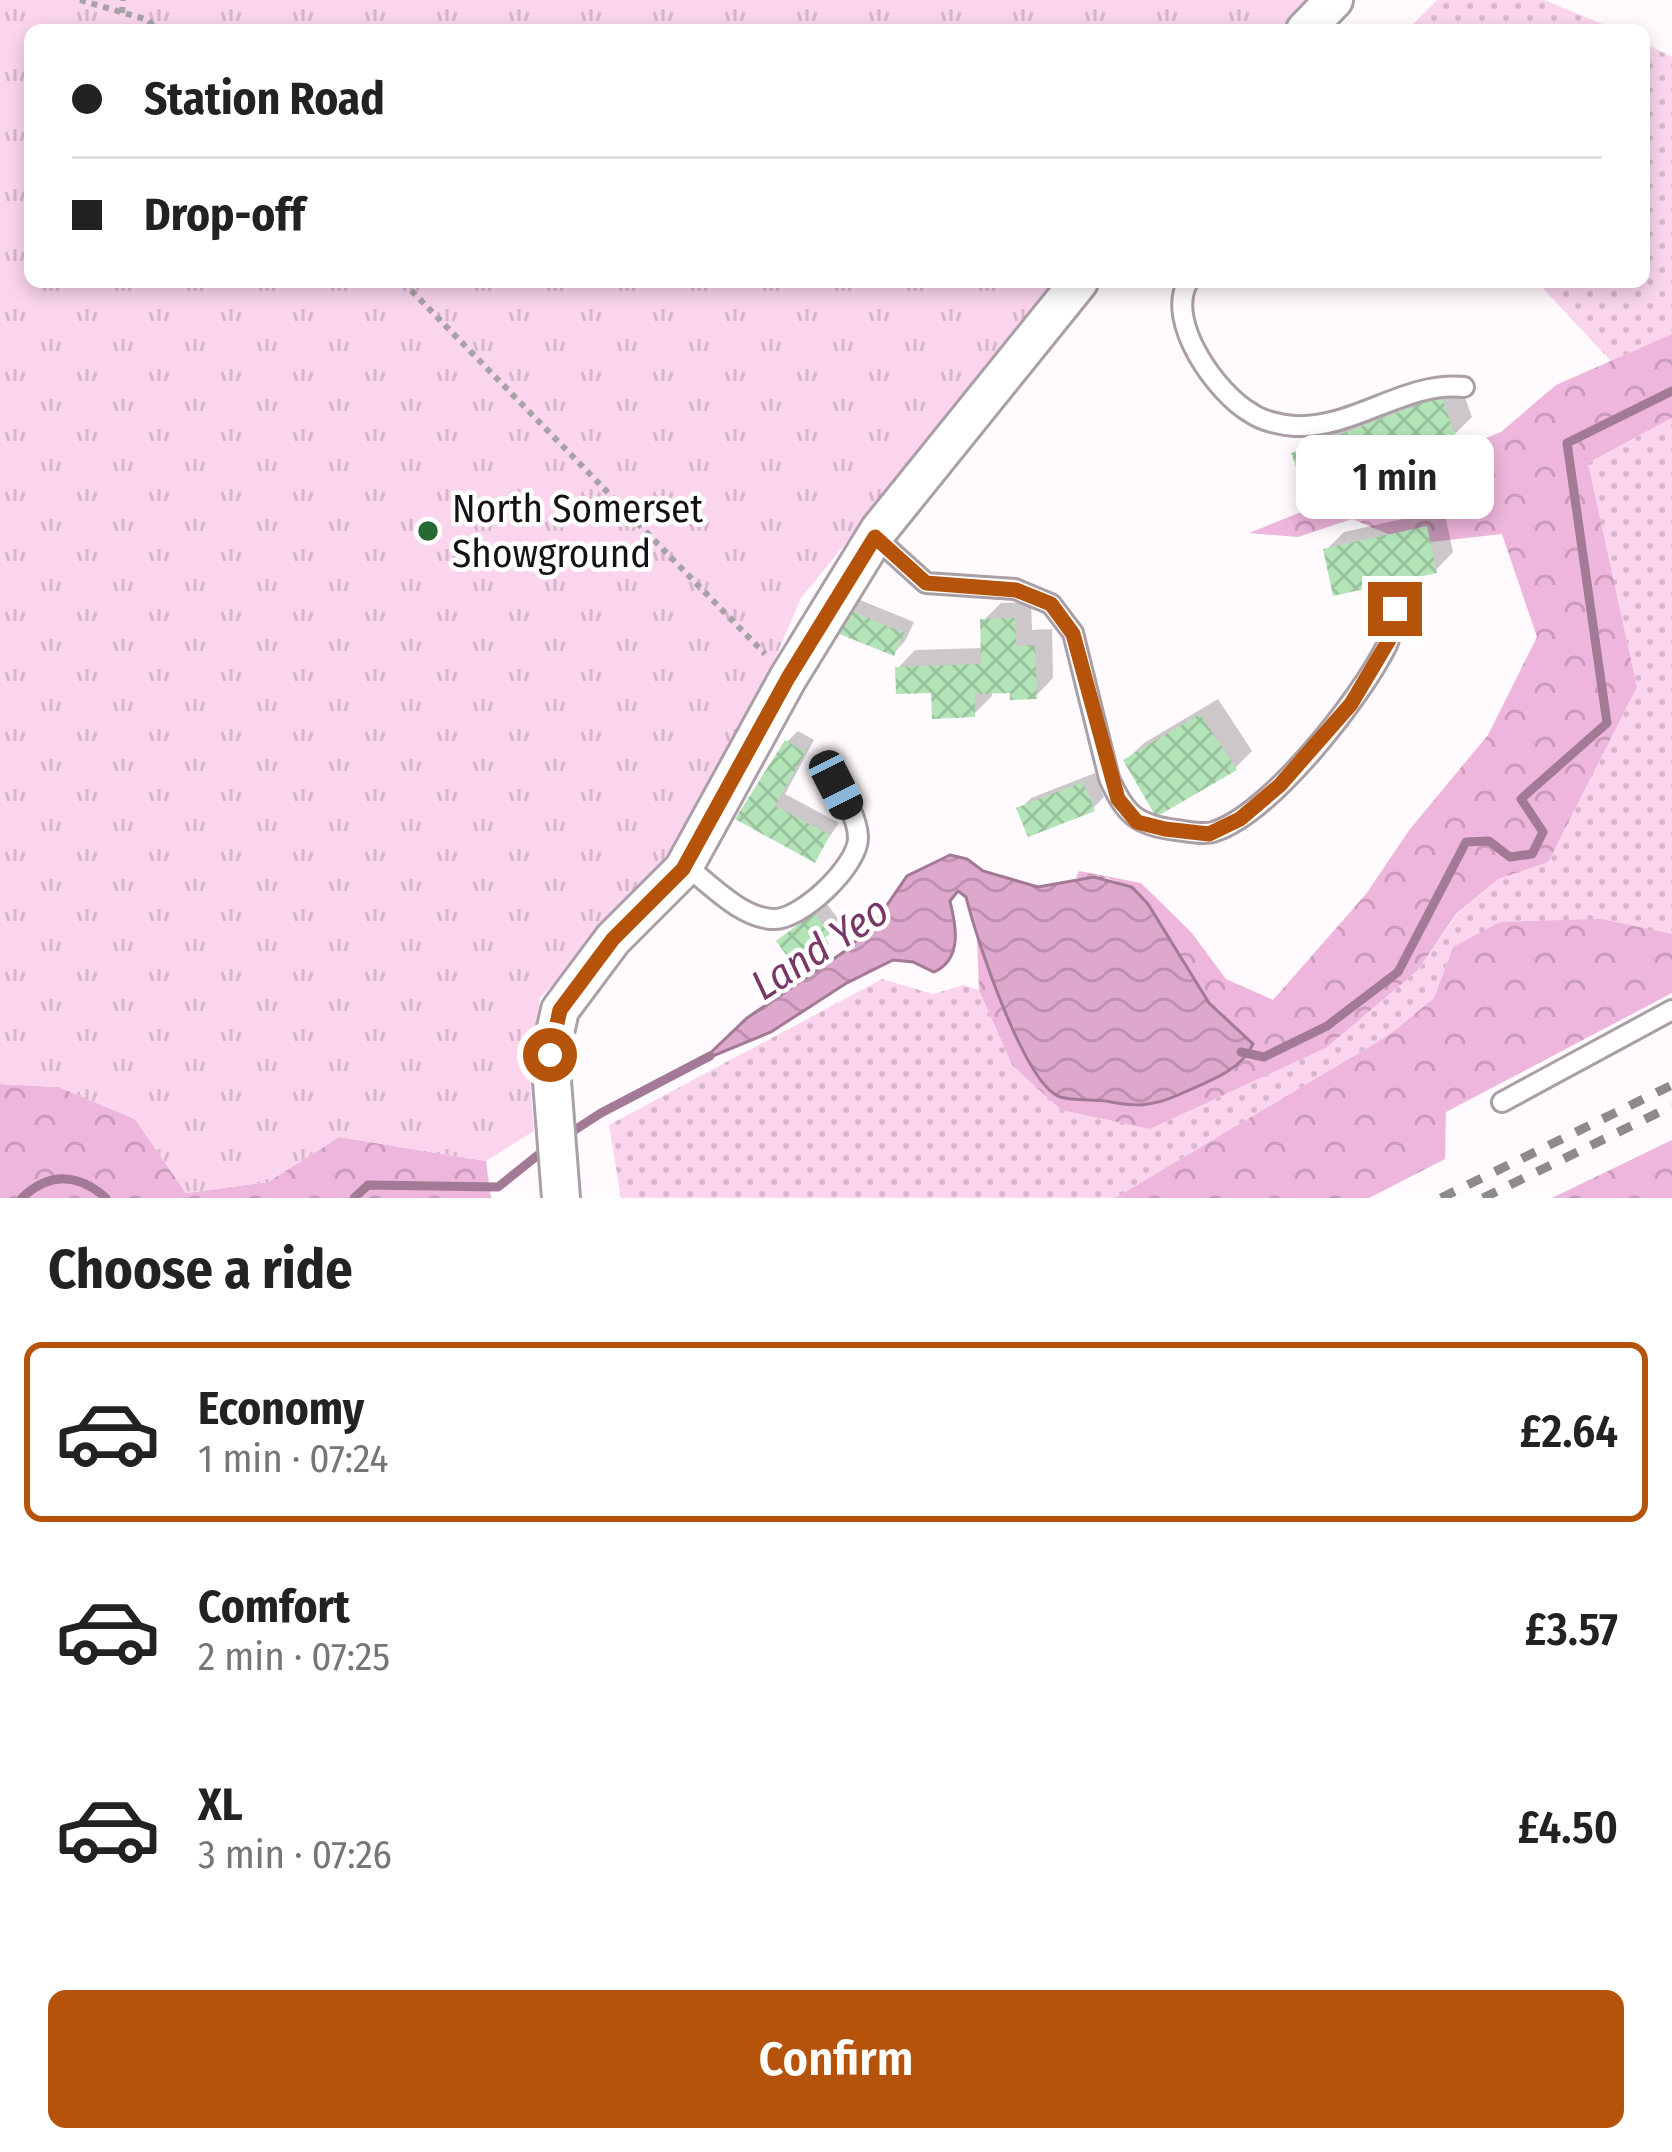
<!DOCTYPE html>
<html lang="en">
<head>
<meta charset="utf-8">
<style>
  :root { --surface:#fff; --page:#f6f6f6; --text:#222; --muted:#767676; --line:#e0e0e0; --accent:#b45309 }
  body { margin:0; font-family:"Fira Sans Condensed",sans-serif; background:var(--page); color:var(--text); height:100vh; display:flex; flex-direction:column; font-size:45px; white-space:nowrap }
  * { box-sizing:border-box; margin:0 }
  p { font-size:39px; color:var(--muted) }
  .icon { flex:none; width:66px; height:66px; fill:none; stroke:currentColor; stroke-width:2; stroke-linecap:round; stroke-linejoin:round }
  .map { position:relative; height:1198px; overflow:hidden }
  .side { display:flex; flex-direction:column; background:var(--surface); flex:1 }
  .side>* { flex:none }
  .banner { position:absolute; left:24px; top:24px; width:1626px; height:264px; border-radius:18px; box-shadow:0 6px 18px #0003; display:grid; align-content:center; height:264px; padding:0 48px; background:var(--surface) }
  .end { position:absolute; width:54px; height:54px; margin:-27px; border:15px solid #b45309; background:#fff; box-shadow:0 0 0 6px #fff }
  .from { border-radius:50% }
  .bubble { position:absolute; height:84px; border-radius:18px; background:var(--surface); box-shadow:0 6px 18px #0003; font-size:39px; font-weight:600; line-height:84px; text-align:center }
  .car { position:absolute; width:36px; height:72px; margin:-36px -18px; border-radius:15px; box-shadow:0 0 9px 3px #0007; background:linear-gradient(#222 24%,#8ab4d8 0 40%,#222 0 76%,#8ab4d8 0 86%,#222 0) }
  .banner b { display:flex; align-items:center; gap:42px; height:114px; font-size:45px }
  .banner b+b { border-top:3px solid var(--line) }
  .banner i { width:30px; height:30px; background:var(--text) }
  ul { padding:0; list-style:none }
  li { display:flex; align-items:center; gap:36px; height:180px; margin:0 24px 18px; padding:0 24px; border:6px solid transparent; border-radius:18px }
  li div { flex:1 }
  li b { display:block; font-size:45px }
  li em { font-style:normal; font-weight:600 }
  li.current { border-color:var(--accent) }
  li>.icon { width:108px; height:108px; stroke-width:1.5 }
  h2 { padding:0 48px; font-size:54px; line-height:144px }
  .button { display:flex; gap:24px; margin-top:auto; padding:24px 48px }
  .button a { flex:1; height:138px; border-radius:18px; background:var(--accent); color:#fff; font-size:48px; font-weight:600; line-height:138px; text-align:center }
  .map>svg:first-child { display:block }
</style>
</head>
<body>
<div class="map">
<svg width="1672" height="1198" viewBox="0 0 1672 1198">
  <defs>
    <pattern id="grass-dots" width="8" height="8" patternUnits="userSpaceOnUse" patternTransform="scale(3)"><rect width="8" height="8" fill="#fad5ed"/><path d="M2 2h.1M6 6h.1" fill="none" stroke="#d5b6ca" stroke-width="1.8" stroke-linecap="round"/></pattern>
    <pattern id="forest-crowns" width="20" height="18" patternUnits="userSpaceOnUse" patternTransform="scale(3)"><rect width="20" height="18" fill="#eeb6dc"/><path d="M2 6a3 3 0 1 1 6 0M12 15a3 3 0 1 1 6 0" fill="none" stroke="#cb9bbc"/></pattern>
    <pattern id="park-tufts" width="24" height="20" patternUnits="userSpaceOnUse" patternTransform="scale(3)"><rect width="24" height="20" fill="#fad5ed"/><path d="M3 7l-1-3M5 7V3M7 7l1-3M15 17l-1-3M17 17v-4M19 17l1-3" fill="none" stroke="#d5b6ca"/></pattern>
    <pattern id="water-waves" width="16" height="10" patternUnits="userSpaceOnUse" patternTransform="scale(3)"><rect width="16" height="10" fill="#dea7cc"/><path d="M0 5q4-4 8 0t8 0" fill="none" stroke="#be8fae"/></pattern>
    <pattern id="building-cross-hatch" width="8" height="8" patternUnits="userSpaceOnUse" patternTransform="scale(3)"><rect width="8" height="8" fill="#b3e4b7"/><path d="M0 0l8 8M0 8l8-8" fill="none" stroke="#99c39c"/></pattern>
  </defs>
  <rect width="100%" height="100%" fill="#fffafd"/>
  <path fill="url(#grass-dots)" d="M1437,0h107l73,30h-210z
    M1644,43l28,14v277l-61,27 -74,-79h107z
    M1672,418v516l-219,13 -19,51 -45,37 -274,163h-494l-12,-73 273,-146 51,15 31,-9 15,5 33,75 49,45 89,19 176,-81 92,-78 39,-56 41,-35 50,-18 89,-174 -49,-224z"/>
  <path fill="url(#forest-crowns)" d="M1672,334v84l-84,45 49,224 -89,175 -50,17 -42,35 -38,56 -92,78 -176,81 -89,-19 -49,-45 -33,-75 -2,-52c17,51 40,114 76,155l83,14 109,-70 -36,-34 -52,-84 -25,-32 -25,-9h-31l3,-7 62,12 50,49 35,47 47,21 93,-106 44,-65 78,-94 49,-98 -35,-103 -90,10 -60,-25 -54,18 -49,-4 252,-101 55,-47z
    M1601,919l71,15v59l-226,119 -1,47 -76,39h-254l274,-163 45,-37 19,-51 47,-25z
    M0,1084l59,3 76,32 51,74 82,-11 71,-45 147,24 5,37h-491z
    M1672,1140v58h-120z"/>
  <path fill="url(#park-tufts)" d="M0,0h1313l-30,30h-1253v252h1028l-257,316 -39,91 -65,127 -77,99 -80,83 -11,70 5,63 -48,30 -147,-24 -71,45 -82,11 -51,-74 -76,-32 -59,-3z"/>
  <path fill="url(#water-waves)" stroke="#a27a95" stroke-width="3" d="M950,855l17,4 16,12 55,16 56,-10 38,10 16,17 61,99 44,41c-12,28 -49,39 -75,51 -27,12 -43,12 -72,6 -14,-2 -32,0 -46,-4 -36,-12 -85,-163 -94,-200l-8,-6 -8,10c6,24 13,58 -16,71l-21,-10 -20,-2 -48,24 -74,48 -68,28 44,-42 98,-67 31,-30 31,-45z"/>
  <path fill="#0003" d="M1459,381l13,36 -17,17 -161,20 18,-18z
    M1444,510l9,42 -17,18 -110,-20 18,-18z
    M860,600l54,22 -9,19 -11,12 -45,-42z
    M1031,602l1,28 20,-1 1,49 -17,18 -44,-6v6l-18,18 -76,-46 17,-18 69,-2 -1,-27 18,-18z
    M1218,699l34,52 -17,17 -109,-8 18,-17z
    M798,731l16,9 -29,54 54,29 -25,36 -75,-41 48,-76z
    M1095,773l9,24 -11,11 -73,1 11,-11z
    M827,904l12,16 -16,15 6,9 -11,11 -27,-25z"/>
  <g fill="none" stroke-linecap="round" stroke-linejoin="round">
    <path stroke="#a27a95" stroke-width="9" d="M1241,1052l23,5 63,-31 71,-54 68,-130 23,-1 21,16 22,-3 11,-22 -22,-33 86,-76 -40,-280 105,-52
      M567,1135l34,-22 109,-57
      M22,1198c27,-26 56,-25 84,0
      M354,1198l14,-13 130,2 50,-40"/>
  </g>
  <path fill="url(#building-cross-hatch)" d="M1441,396l15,41 -150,57 -15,-41z
    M1427,526l10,47 -104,23 -10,-47z
    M846,609l58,24 -10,23 -57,-23z
    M1015,618l1,28 19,-1 2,54 -27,1v-7l-35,1v23l-43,2 -1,-26 -35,1 -1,-27 86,-3 -1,-45z
    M1200,714l37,56 -81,47 -33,-57z
    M785,740l20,12 -30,54 55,29 -15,28 -80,-44z
    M1083,782l12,29 -67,26 -12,-29z
    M814,913l16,21 -17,13 7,10 -21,15 -23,-31z"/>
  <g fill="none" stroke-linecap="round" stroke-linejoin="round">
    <defs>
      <path id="service" d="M1188,282c-23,39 28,111 63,131 11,8 30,12 44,13 59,3 110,-45 169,-39
        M875,537l51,46 89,6 36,15 22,29 36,145c16,36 27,47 67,52 11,1 26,5 37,2 57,-17 148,-134 174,-187 5,-11 6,-24 8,-36
        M685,865c25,19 56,53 88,54 27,2 85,-53 85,-81 0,-19 -15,-46 -28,-59
        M1502,1102l170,-92"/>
      <path id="minor" d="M1305,30l29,-30
        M561,1198l-11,-143 10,-45 53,-71 70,-70 105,-191 91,-148 200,-248"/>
    </defs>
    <use href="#service" stroke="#ab9fa7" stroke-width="24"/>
    <use href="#minor" stroke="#ab9fa7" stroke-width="42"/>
    <path stroke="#a6a2a5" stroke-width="6" stroke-dasharray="6 6" stroke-linecap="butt" d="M80,0l68,20 9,10
      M122,13l1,-13
      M403,282l362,372"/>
    <use href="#service" stroke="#fff" stroke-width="18"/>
    <use href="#minor" stroke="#fff" stroke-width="36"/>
    <path stroke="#8d898c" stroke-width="9" stroke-dasharray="15 15" stroke-linecap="butt" d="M1441,1198l231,-113
      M1483,1198l189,-92"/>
  </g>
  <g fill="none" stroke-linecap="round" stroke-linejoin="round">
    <path stroke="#b45309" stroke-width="15" d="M550,1055l10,-45 53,-71 70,-70 105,-191 87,-141 51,46 90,7 35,14 22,30 45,165 19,23 28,7 44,5 31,-15 40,-34 71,-81 38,-64 6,-31"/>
  </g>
  <circle fill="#276933" stroke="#fff" stroke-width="4.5" cx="428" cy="531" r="12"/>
  <g text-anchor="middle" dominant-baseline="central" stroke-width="9" stroke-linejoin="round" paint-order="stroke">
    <g font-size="39" fill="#151114" stroke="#fff" text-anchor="start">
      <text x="452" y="509">North Somerset<tspan x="452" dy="45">Showground</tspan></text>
    </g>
    <g font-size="42" font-style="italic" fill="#793767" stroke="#fff">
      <text transform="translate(820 948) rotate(-33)">Land Yeo</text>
    </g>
  </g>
</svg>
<i class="end from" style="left:550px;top:1055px"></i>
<i class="end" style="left:1395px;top:609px"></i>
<div class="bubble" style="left:1296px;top:435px;width:198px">1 min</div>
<i class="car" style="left:836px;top:785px;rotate:153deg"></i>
<div class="banner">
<b><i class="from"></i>Station Road</b>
<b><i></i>Drop-off</b>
</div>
</div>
<section class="side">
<h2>Choose a ride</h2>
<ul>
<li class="current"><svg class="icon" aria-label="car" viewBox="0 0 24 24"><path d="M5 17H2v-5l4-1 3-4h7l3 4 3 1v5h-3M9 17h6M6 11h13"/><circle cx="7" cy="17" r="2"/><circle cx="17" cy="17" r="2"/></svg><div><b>Economy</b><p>1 min · 07:24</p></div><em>£2.64</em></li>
<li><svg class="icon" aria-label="car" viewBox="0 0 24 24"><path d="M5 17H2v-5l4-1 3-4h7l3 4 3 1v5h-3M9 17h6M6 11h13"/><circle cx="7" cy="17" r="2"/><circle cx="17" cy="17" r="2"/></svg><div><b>Comfort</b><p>2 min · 07:25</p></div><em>£3.57</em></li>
<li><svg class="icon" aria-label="car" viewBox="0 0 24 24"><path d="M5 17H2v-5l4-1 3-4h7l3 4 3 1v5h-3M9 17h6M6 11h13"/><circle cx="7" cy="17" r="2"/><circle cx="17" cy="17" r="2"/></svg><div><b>XL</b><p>3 min · 07:26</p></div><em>£4.50</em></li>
</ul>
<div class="button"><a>Confirm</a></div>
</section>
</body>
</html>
